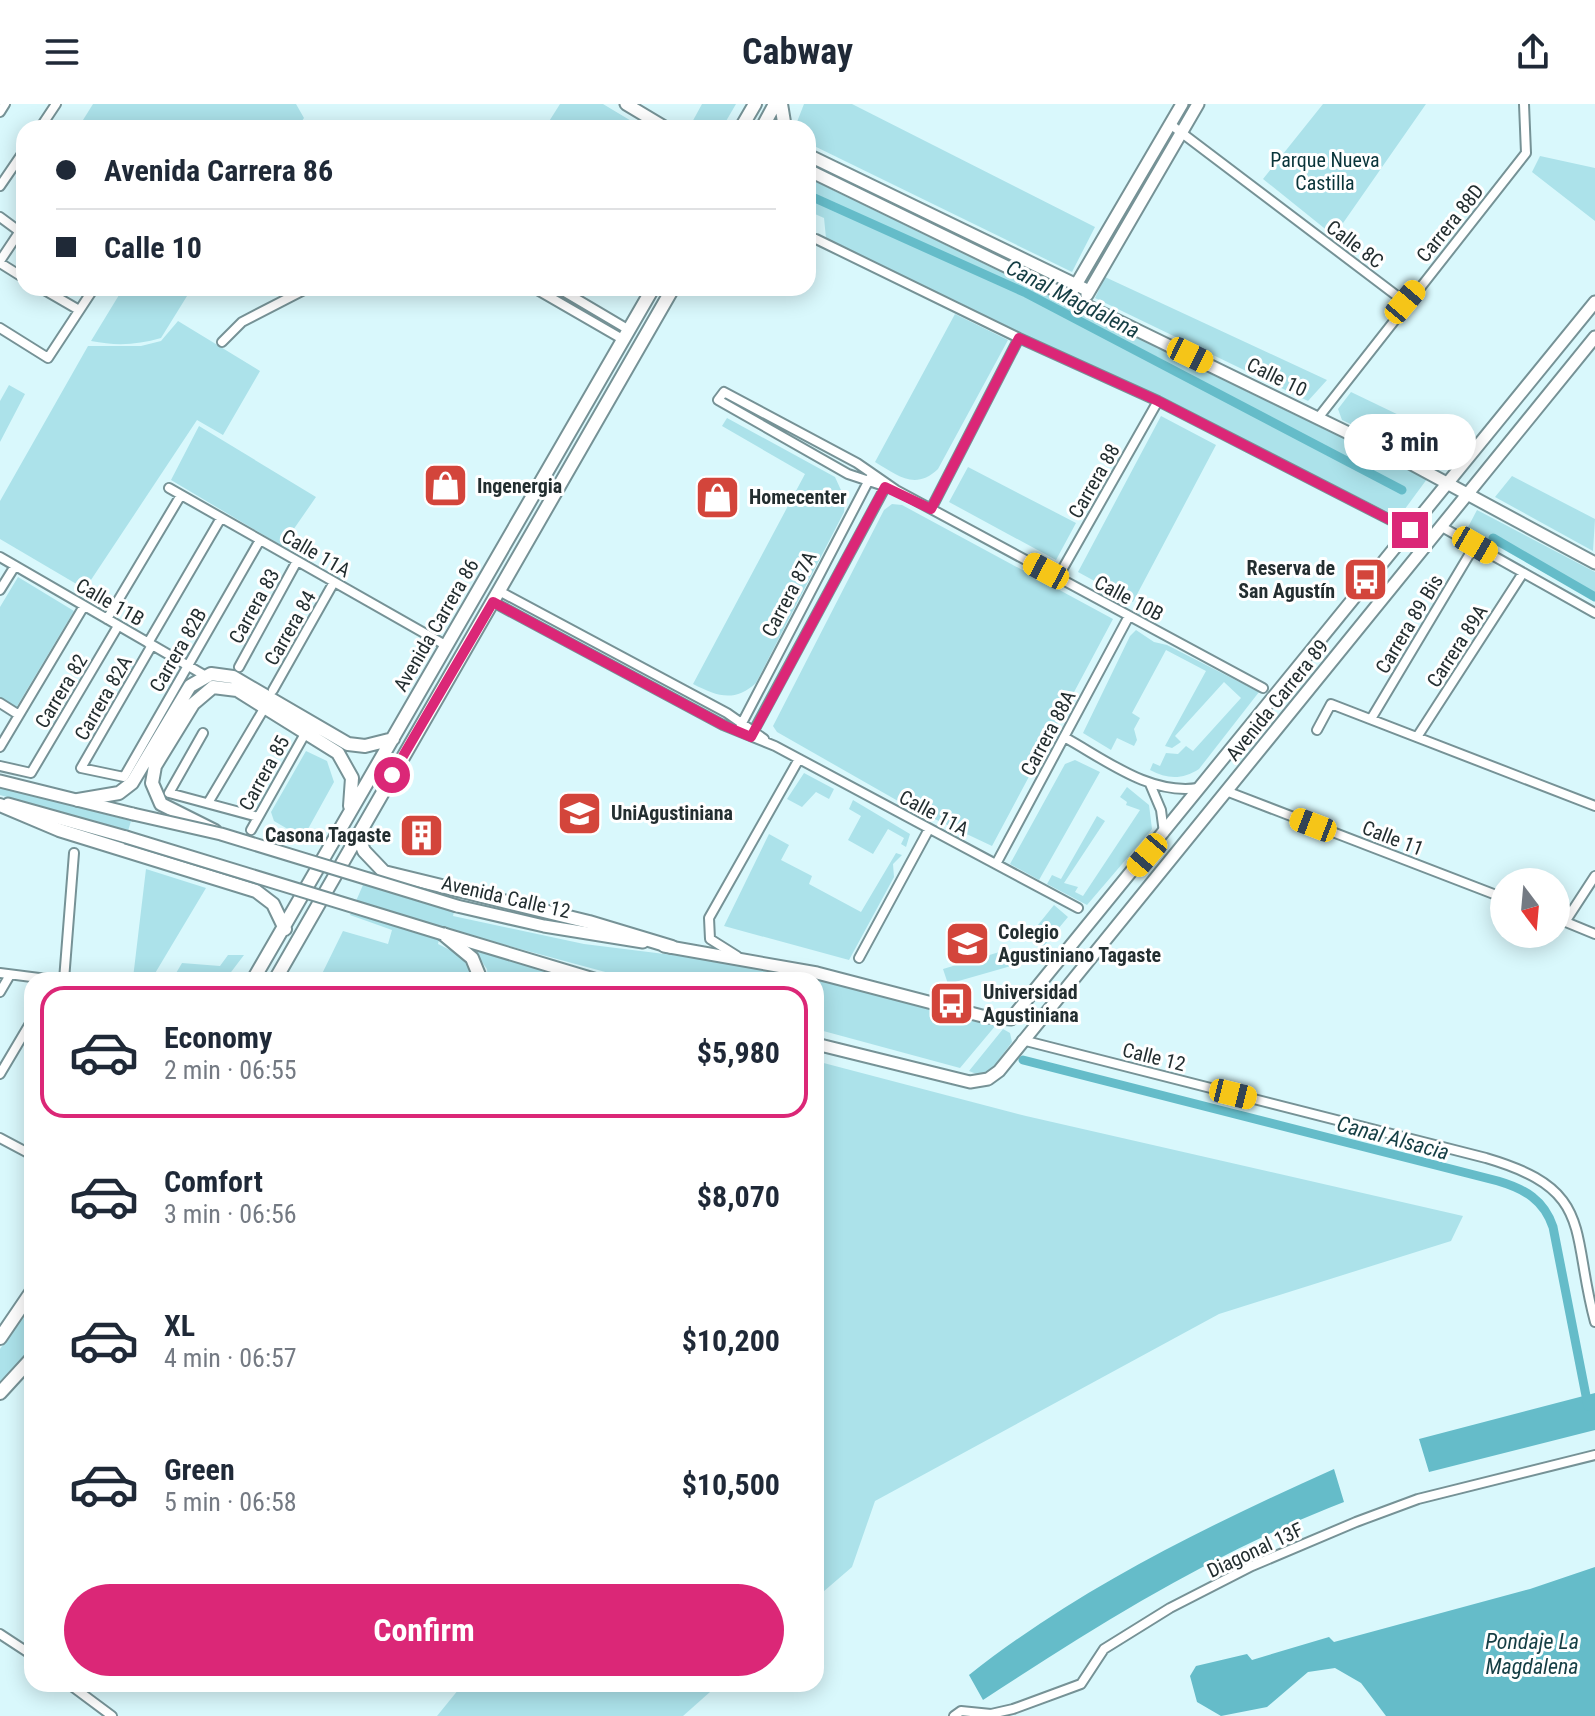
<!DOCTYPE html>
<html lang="en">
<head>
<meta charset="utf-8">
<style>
  :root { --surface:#fff; --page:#f2f2f3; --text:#1f2937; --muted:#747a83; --line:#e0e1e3; --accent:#db2777 }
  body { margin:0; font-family:"Roboto Condensed",sans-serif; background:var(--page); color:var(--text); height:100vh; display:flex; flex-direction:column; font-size:30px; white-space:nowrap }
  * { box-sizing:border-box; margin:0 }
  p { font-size:26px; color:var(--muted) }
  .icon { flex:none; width:44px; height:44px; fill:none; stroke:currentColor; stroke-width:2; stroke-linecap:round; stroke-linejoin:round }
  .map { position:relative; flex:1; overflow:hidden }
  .details { position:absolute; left:24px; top:868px; width:800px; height:720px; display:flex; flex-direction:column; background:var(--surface); border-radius:24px; box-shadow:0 4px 20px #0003 }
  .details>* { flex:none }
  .hud { position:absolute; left:16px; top:16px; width:800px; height:176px; border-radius:24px; box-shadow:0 4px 20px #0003; display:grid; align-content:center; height:176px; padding:0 40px; background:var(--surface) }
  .needle { width:52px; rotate:164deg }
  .tools { position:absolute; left:1490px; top:764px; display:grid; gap:16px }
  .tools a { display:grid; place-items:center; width:80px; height:80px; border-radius:50%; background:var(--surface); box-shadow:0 4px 20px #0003; font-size:40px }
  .end { position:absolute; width:36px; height:36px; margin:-18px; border:10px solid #db2777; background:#fff; box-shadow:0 0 0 4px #fff }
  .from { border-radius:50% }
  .bubble { position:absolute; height:56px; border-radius:28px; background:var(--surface); box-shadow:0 4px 20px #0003; font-size:26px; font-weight:700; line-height:56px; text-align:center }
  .car { position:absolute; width:24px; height:48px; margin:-24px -12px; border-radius:10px; box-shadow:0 0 6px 2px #0007; background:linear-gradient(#f5c518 24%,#345 0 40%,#f5c518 0 76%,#345 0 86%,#f5c518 0) }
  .hud b { display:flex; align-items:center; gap:28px; height:76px; font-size:30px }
  .hud b+b { border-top:2px solid var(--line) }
  .hud i { width:20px; height:20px; background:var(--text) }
  ul { padding:14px 0 0; list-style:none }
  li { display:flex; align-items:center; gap:24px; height:132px; margin:0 16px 12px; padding:0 24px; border:4px solid transparent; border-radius:24px }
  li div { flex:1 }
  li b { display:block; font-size:30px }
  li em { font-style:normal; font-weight:700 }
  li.on { border-color:var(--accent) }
  li>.icon { width:72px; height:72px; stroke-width:1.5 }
  .button { display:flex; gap:16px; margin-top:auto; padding:16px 40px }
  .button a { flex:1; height:92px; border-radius:48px; background:var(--accent); color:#fff; font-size:32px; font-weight:700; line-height:92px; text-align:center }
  header { display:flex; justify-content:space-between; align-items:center; height:104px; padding:0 40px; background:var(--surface); font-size:36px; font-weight:700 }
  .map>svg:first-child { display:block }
</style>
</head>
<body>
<header><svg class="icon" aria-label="menu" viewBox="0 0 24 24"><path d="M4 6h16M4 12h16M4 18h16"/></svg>Cabway<svg class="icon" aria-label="share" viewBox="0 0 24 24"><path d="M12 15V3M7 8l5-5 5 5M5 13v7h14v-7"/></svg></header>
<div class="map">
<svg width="1595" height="1612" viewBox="0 0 1595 1612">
  <rect width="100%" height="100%" fill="#d9f8fc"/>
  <path fill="#ace2ea" d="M93,0h203l8,14 -7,10h-219z
    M560,0h43l40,24h-87l-8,-5z
    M702,0h34l-14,24h-28l-4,-2z
    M804,0h48l243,123 -23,45 -264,-129v-15l-13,-1z
    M1323,0h103l-92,132 -71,-57z
    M1540,52l55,12v53l-63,-49z
    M808,74l619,301 -28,38 -573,-279 -2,-20 -16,-7z
    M1105,173l222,103 -19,21 -213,-103z
    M109,184h83l-31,50c-24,7 -45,8 -70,3l28,-46z
    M955,210l53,26 -70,129c-23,22 -41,6 -63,-7z
    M178,217l82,50 -37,64 -26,-15 -112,169 -85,-50v-38l88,-155h53l20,-5z
    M9,281l16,9 -25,48v-41z
    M1351,288l106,51 -16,23 -99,-46 -4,-11z
    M1161,312l55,29 -83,157 -55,-30z
    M727,314l108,59 10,22 -1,13 -88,171c-22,20 -39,13 -63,1l112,-210 -83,-48z
    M199,322l117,71 -34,49 -111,-66z
    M968,363l108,56 -20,37 -107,-58z
    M1512,372l83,43 -2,32 -98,-54z
    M892,400l10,1 211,114 -121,227 -87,-41 -128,-73 -4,-6 111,-216z
    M1477,406l118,62v29l-128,-72z
    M18,473l56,34 -58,97 -16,-10v-91z
    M1136,526l18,12 13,3 92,47 -60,77c-17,11 -32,10 -49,1l3,-7 7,3 6,-13 12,1 8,-8 7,5 48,-53 -17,-16 -49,54 6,6 -9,6 -7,-2 41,-75 -40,-21 -34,63 8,5 -6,11 3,11 -3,6 -17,-8 -6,12 -28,-17 47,-97z
    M306,647l21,10 7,21 -31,56 -29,-17 -3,-9z
    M1075,656l25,12 -61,108 -29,-16 55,-100z
    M804,669l30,16 -5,10 -13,-7 -14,15 -15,-8z
    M0,683l131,34 -3,10 -128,-36z
    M1127,683l22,18 3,24 -65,76 -40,-21 5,-9 9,4 36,-63 8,5 -41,62 14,4 -3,5 8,4 57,-86 -14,-5 1,-3 -7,-5z
    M853,696l57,34 -4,13 -5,-3 3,-6 -16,-9 -15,25 -25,-14 13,-24 -12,-7z
    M769,730l20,11 -8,15 31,16 -3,8 52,28 35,-59 6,2 -9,9 1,13 -45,83 -125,-34z
    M146,765l60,19 -55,92 -18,-2z
    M369,767l88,29 -4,16 131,28 177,22 235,59 -36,43 -144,-39v-49h-181l-193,-52 -4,16 26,13 11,23h-156l24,-49 45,13 4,-14 -42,-15z
    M1054,801l14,12 -25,30 -14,-11z
    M473,846l110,30h-95l-1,-11z
    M1006,846l5,16 -63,18 -5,-15z
    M228,851h16l-19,25h-53l10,-17 38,3z
    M1003,925l7,4 2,9 -20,27 -13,6 -10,-4z
    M816,957l210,55 437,100 -12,25 -232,73 -344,187 -23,66 -36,31z
    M32,1200v43l-32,40v-38z
    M463,1580h256l-36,32h-246z"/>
  <path fill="#65bcc9" d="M1595,1289v37l-166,42 -10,-33z
    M1334,1365l10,33c-130,50 -245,122 -361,198l-14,-25c110,-87 238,-149 365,-206z
    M1595,1463v149h-209l-25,-33 -26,-15 -27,4 -41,35 -46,9 -24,-14 -7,-26 6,-10 51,-12 5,6 77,-23 5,5 196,-53z"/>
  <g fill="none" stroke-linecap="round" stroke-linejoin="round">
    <path stroke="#65bcc9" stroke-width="9" d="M808,91l218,98 376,197
      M1493,434l102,59
      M1023,956l475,121c27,8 46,19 55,46l35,179"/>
    <defs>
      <path id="street" d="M0,8l5,-8
        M1170,20l235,178
        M40,24l16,-24
        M0,82l24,-35
        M0,113l23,17
        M816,135l203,99 139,63 252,129
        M0,157l20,-30
        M0,159l24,15
        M41,184l38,22
        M534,184l90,52
        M558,184l71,42
        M0,224l48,30 46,-70
        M222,238l20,-20 66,-34
        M1318,314l208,-265 -2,-49
        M169,384l278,158
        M896,386l-48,-16 -130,-74 6,-8 133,71 39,27 367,198
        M931,405l88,-171
        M1442,423l153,86
        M0,453l204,118
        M1058,473l100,-176
        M0,486l15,-24
        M499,487l228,122 37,26
        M493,498l230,123 52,21 303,162
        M107,515l74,-124
        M148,539l73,-125
        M152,541l-71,123 43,9 136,-237
        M239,563l58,-106
        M273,586l61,-108
        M0,599l19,12
        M1371,615l104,-174
        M741,621l129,-247
        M1317,626l14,-26 264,102
        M203,629l-34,60 89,24
        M751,632l136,-252
        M1064,633c42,23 85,58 134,51
        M1417,633l106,-164
        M0,643l84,-141
        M0,662l31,7 87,-147
        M1150,680l11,26 3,23
        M1226,687l278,107
        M208,699l57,-96
        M251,726l55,-98
        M996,760l133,-248
        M1556,814l39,16
        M1565,818l30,-46
        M737,852l-27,-17 -1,-21 90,-159
        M859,854l70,-129
        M0,869l55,7
        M64,876l10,-127
        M0,888l10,-17
        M1022,936l464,118c109,32 84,71 109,164
        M0,970l32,-54
        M0,1034l32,17
        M0,1530l32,21
        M69,1580l43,32
        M954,1612l7,-5 30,3 22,-5 68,-25 23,-35 66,-41 82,-42 104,-44 62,-23 177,-44"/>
      <path id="secondary" d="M626,0l40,24
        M808,51l281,136
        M808,66l598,291 189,102
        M1073,186l109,-186
        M1087,191l111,-191
        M0,677l133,33
        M8,700l118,33
        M457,802l87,20 99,16
        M444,830l153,46
        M664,842l153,27 169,44 25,2
        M1011,915l584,-717
        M816,940l154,38 18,-3 11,-8 596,-734"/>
      <path id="primary" d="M781,0l4,24
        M741,24l14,-24
        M762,24l13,-24
        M78,696l41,-7 13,-10 58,-97 21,-12 22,3 115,67 17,2 28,-7
        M0,701l59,25 197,61 17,13 12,25
        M215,727l-54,-27 -9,-21 3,-17 38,-62 20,-17 24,3 101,63 14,25 -2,28
        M358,732l6,15 20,21 205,50 83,25
        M443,830l29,24 9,22
        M253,876l400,-692
        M275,876l398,-692
        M0,1234l32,-47
        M0,1289l32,-35"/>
    </defs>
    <use href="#street" stroke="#769296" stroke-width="12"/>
    <use href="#secondary" stroke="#769296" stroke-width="15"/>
    <use href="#primary" stroke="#769296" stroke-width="16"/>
    <use href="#street" stroke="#fff" stroke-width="8"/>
    <use href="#secondary" stroke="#fff" stroke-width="11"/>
    <use href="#primary" stroke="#fff" stroke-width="12"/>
    <defs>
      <path id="secondary-bridge" d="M133,710l88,20 236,72
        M126,733l317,97"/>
    </defs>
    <use href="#secondary-bridge" stroke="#769296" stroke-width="15" stroke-linecap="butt"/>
    <use href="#secondary-bridge" stroke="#fff" stroke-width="11"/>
  </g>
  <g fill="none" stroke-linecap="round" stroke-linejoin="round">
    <path stroke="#db2777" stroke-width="10" d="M392,671l101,-173 230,123 28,12 134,-250 46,22 88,-171 139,63 252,129"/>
  </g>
  <defs>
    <symbol id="shop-square" viewBox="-11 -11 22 22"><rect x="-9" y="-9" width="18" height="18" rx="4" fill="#d3453b" stroke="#fff"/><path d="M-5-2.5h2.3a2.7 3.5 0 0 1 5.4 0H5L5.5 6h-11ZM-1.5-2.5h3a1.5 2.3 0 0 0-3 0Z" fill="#fff"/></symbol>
    <symbol id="bus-square" viewBox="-11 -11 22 22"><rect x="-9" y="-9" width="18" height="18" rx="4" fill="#d3453b" stroke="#fff"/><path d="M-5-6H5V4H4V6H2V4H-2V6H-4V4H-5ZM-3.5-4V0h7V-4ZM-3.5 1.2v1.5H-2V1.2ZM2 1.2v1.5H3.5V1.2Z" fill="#fff"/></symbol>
    <symbol id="university-square" viewBox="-11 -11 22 22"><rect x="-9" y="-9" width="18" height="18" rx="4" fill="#d3453b" stroke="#fff"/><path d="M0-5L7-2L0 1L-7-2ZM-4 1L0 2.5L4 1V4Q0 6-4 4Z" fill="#fff"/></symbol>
    <symbol id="building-square" viewBox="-11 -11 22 22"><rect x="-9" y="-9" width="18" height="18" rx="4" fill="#d3453b" stroke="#fff"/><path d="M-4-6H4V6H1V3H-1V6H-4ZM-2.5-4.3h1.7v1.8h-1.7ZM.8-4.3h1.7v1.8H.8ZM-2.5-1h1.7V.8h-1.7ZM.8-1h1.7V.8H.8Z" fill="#fff"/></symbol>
  </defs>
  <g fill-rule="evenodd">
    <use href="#shop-square" x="420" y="356" width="51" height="51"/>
    <use href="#shop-square" x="692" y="368" width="51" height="51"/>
    <use href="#bus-square" x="1340" y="450" width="51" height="51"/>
    <use href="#university-square" x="554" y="684" width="51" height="51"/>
    <use href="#building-square" x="396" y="706" width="51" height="51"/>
    <use href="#university-square" x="942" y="814" width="51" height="51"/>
    <use href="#bus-square" x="926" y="874" width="51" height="51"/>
  </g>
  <g text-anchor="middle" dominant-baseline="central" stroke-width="6" stroke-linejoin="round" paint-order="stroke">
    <g font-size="20" fill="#09343a" stroke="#fff">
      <text x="1325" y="56">Parque Nueva<tspan x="1325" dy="23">Castilla</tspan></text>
    </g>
    <g font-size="20" fill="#232e30" stroke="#fff">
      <text transform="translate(1450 119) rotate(-51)">Carrera 88D</text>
      <text transform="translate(1355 140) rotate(37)">Calle 8C</text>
      <text transform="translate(1277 273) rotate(26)">Calle 10</text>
      <text transform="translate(1094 377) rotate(-60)">Carrera 88</text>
      <text transform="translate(316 449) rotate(30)">Calle 11A</text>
      <text transform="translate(789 490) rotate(-62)">Carrera 87A</text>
      <text transform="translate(1129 494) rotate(28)">Calle 10B</text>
      <text transform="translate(110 498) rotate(30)">Calle 11B</text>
      <text transform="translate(254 502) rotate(-61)">Carrera 83</text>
      <text transform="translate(1409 520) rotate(-59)">Carrera 89 Bis</text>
      <text transform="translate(436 521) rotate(-60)">Avenida Carrera 86</text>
      <text transform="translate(290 524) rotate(-60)">Carrera 84</text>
      <text transform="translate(1457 542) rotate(-57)">Carrera 89A</text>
      <text transform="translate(178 546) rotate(-60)">Carrera 82B</text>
      <text transform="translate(61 587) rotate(-59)">Carrera 82</text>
      <text transform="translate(103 594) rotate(-60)">Carrera 82A</text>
      <text transform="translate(1277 596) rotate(-51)">Avenida Carrera 89</text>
      <text transform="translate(1048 629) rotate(-62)">Carrera 88A</text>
      <text transform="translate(264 669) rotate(-61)">Carrera 85</text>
      <text transform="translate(934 709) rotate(28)">Calle 11A</text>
      <text transform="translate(1393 734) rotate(21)">Calle 11</text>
      <text transform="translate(506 793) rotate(13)">Avenida Calle 12</text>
      <text transform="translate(1154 953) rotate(14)">Calle 12</text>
      <text transform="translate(1255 1446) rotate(-25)">Diagonal 13F</text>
    </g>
    <g font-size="20" font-weight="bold" fill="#232e30" stroke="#fff" text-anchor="start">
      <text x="477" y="382">Ingenergia</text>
      <text x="749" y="393">Homecenter</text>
      <text x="1335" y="464" text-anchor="end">Reserva de<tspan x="1335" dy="23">San Agustín</tspan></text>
      <text x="611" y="709">UniAgustiniana</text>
      <text x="391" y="731" text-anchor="end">Casona Tagaste</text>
      <text x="998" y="828">Colegio<tspan x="998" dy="23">Agustiniano Tagaste</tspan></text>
      <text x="983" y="888">Universidad<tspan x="983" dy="23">Agustiniana</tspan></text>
    </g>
    <g font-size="22" font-style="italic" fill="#153e44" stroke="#fff">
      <text transform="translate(1073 195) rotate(27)">Canal Magdalena</text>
      <text transform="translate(1393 1034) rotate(15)">Canal Alsacia</text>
      <text x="1532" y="1537">Pondaje La<tspan x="1532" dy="25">Magdalena</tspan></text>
    </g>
  </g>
</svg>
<div class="tools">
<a><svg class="needle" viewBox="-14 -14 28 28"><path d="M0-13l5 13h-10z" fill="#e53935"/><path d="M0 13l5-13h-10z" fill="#747a83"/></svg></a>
</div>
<i class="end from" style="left:392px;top:671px"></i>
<i class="end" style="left:1410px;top:426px"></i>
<div class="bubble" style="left:1344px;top:310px;width:132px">3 min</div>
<i class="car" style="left:1405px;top:198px;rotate:40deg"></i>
<i class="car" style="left:1190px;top:251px;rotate:116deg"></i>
<i class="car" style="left:1475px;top:441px;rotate:120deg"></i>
<i class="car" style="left:1046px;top:467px;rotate:298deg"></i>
<i class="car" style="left:1313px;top:721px;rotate:291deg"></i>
<i class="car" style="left:1147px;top:751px;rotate:220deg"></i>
<i class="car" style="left:1233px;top:990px;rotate:104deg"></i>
<div class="hud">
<b><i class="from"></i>Avenida Carrera 86</b>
<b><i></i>Calle 10</b>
</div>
<section class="details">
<ul>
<li class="on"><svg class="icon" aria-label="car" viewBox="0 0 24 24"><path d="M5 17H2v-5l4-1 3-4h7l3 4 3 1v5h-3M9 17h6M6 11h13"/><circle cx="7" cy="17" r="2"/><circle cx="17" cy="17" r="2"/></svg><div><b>Economy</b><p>2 min · 06:55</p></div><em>$5,980</em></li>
<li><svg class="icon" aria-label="car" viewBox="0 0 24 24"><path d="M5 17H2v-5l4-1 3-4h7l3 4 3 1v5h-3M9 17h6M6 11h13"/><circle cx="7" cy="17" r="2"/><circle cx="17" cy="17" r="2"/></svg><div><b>Comfort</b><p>3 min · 06:56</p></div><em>$8,070</em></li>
<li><svg class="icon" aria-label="car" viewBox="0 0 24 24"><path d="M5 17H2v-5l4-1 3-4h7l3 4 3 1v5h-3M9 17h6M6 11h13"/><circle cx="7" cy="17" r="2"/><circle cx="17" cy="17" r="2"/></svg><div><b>XL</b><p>4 min · 06:57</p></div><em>$10,200</em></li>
<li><svg class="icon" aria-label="car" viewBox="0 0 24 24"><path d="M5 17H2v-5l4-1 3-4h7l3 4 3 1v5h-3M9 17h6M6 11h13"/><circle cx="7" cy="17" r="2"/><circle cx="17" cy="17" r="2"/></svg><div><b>Green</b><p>5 min · 06:58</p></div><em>$10,500</em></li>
</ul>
<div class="button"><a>Confirm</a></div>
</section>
</div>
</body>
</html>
